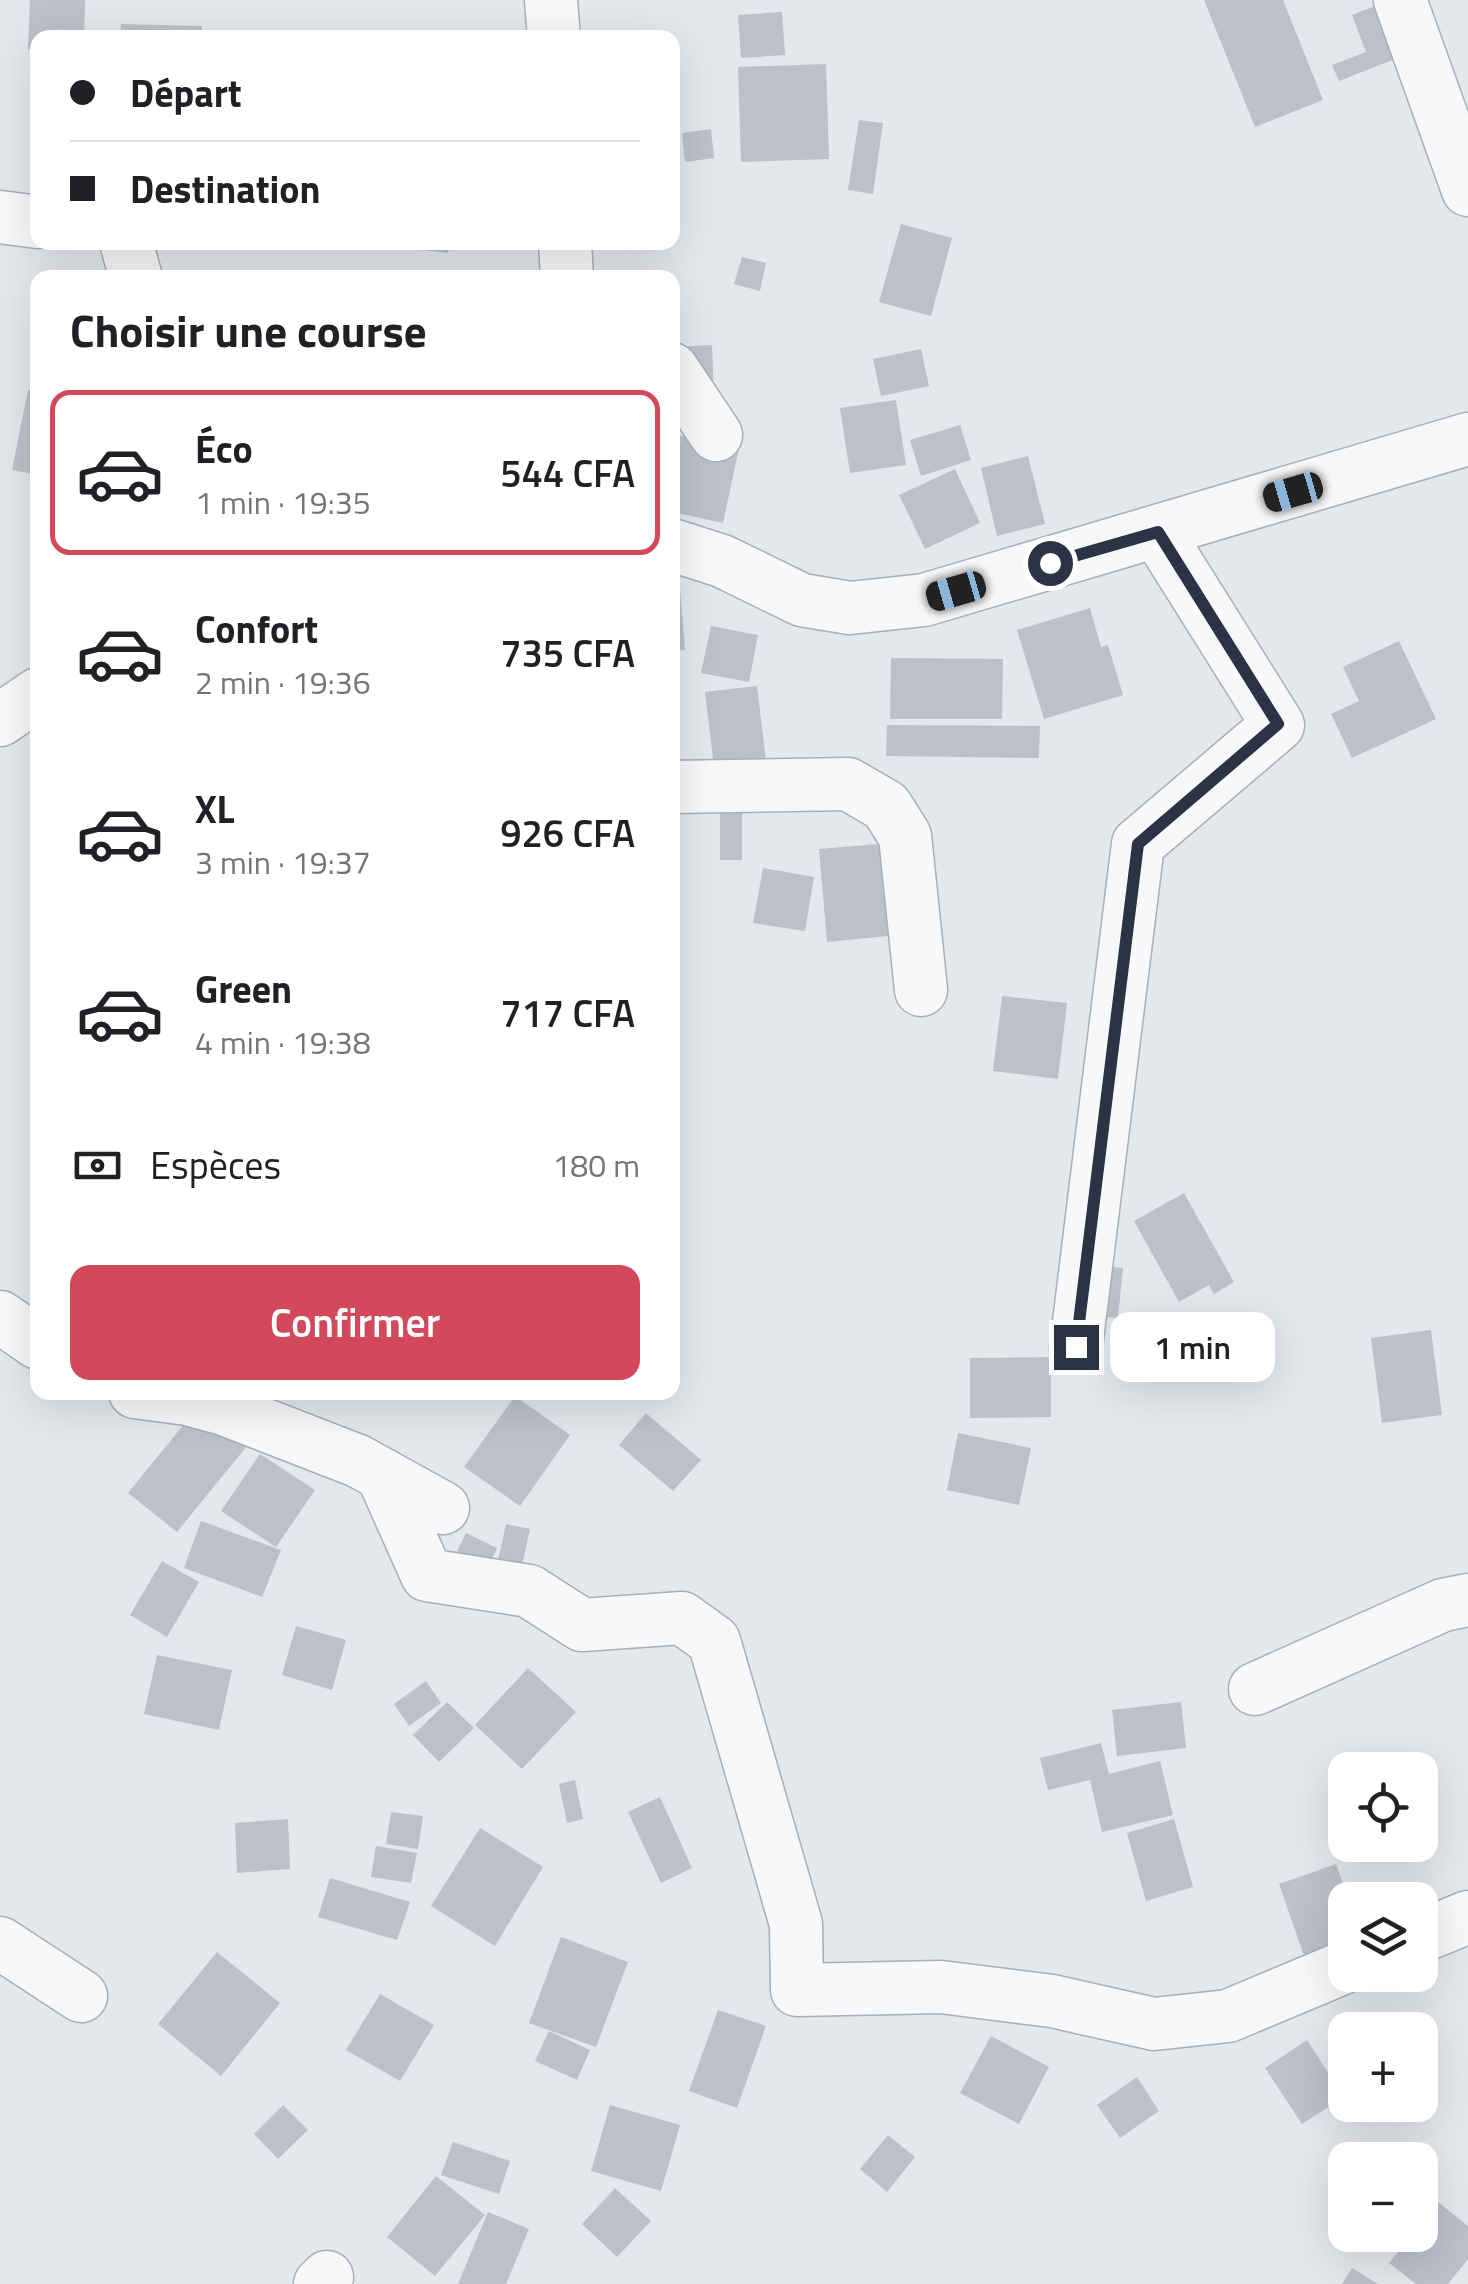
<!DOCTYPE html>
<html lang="fr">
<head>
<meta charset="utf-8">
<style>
  :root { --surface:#fff; --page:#f6f6f6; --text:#202124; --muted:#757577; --line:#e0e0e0; --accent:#d1495b }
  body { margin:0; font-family:"Titillium Web",sans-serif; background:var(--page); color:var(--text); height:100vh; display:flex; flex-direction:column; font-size:38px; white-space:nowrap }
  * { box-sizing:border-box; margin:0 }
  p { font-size:32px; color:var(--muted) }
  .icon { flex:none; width:55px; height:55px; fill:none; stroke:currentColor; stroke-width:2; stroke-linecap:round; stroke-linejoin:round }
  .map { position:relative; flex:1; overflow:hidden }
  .panel { position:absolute; left:30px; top:270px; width:650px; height:1130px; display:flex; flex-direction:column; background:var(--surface); border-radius:20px; box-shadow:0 10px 40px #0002 }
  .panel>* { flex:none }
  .banner { position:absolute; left:30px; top:30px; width:650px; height:220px; border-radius:20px; box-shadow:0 10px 40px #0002; display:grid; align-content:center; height:220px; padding:0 40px; background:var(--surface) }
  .buttons { position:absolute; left:1328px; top:1752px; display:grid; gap:20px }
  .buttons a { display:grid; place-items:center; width:110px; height:110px; border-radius:20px; background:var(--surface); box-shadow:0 10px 40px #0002; font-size:50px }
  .end { position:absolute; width:45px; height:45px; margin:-22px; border:12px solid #2b3445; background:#fff; box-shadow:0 0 0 5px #fff }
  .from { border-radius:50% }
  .bubble { position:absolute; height:70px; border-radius:20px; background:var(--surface); box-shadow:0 10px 40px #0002; font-size:32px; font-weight:600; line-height:70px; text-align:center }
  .car { position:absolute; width:30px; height:60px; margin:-30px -15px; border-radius:12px; box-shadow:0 0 8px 2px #0007; background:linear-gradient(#222 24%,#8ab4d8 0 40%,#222 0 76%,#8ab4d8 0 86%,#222 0) }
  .banner b { display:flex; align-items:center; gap:35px; height:95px; font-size:38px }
  .banner b+b { border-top:2px solid var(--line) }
  .banner i { width:25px; height:25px; background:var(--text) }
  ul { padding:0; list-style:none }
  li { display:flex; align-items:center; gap:30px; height:165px; margin:0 20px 15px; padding:0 20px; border:5px solid transparent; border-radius:20px }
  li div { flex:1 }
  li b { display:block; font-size:38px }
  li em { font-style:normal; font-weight:600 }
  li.selected { border-color:var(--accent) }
  li>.icon { width:90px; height:90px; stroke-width:1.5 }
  h2 { padding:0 40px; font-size:45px; line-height:120px }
  .pay { display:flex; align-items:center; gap:25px; height:110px; padding:0 40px; font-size:38px }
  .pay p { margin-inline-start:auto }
  .primary-button { display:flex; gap:20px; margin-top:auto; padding:20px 40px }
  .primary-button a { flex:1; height:115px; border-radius:20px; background:var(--accent); color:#fff; font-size:40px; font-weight:600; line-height:115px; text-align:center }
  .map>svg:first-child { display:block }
</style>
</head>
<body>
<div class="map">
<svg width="1468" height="2284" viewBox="0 0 1468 2284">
  <rect width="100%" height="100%" fill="#e4e7ec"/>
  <path fill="#bbc0ca" d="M30,0h55l-1,38h-46v11h-10z
    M1204,0h79l40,100 -68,27z
    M1375,6l20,53 -56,22 -7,-16 34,-13 -14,-37z
    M782,12l3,43 -44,3 -3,-43z
    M121,24l81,2 -1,12h-81z
    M826,64l3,95 -88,3 -3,-95z
    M859,120l24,3 -10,71 -25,-4z
    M711,129l3,29 -29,4 -3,-29z
    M901,224l51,14 -21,78 -52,-14z
    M405,242h45l-2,11 -44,-5z
    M742,257l24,6 -6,28 -26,-7z
    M712,345l3,82 -43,2v-82z
    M921,349l8,37 -48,10 -8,-37z
    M28,390l10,2v83l-26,-5z
    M896,400l10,65 -56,8 -10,-65z
    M960,425l11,35 -50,16 -11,-36z
    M672,434l67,14 -16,75 -51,-11z
    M1028,456l17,68 -48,12 -16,-68z
    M955,469l25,54 -55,26 -26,-54z
    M680,589l5,61 -13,1v-61z
    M1090,608l11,39 7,-2 15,50 -79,24 -27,-89z
    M711,626l47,9 -9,47 -48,-9z
    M1399,641l37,78 -84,39 -21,-44 28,-13 -16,-34z
    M891,658l112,1 -1,60h-112z
    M757,686l9,75 -52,6 -9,-75z
    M887,725l153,1 -1,32 -153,-2z
    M720,813h22v47h-22z
    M891,843l8,92 -72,7 -8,-93z
    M763,868l51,9 -9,54 -52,-8z
    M1002,996l65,7 -9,76 -65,-8z
    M1184,1193l50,89 -20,12 -5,-9 -30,17 -45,-81z
    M1101,1266l22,2 -5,50 -22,-2z
    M1431,1330l11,85 -60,8 -11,-85z
    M1051,1357v60l-81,1v-60z
    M515,1396l55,39 -50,71 -56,-39z
    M202,1402l49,39 -74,91 -49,-39z
    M646,1413l55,47 -28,31 -54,-46z
    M958,1433l73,15 -12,57 -72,-15z
    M260,1454l55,36 -39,57 -55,-36z
    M201,1521l80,29 -19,47 -78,-29z
    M506,1524l24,5 -10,46 -24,-5z
    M466,1533l31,15 -11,23 -31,-15z
    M162,1561l37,21 -32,55 -37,-22z
    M296,1626l50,14 -14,50 -50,-15z
    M157,1655l75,15 -13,60 -75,-16z
    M528,1668l48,44 -54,57 -47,-44z
    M426,1681l15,22 -32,23 -15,-22z
    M447,1702l27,26 -35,34 -26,-27z
    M1181,1702l5,46 -69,8 -5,-46z
    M1101,1743l8,31 51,-13 13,54 -71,17 -12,-52 -42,10 -8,-32z
    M575,1780l8,39 -16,4 -8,-39z
    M660,1797l32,71 -31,15 -33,-71z
    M391,1812l32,4 -5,33 -32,-5z
    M288,1819l2,50 -53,4 -2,-50z
    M1174,1819l19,68 -47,14 -19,-68z
    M480,1828l63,39 -48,79 -64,-40z
    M376,1846l41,7 -6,30 -40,-6z
    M1336,1864l13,36h-4v42l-41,14 -25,-72z
    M330,1878l80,24 -13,38 -79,-23z
    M561,1937l67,25 -32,85 -67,-24z
    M217,1952l63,51 -59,73 -63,-52z
    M380,1994l54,31 -34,56 -54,-31z
    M718,2010l48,16 -29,82 -48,-17z
    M1384,2012l9,18h-48z
    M1345,2030v40l-16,-32z
    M549,2031l41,19 -13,30 -42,-19z
    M991,2036l58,31 -30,57 -59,-31z
    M1307,2040l37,57 -42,27 -37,-56z
    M1137,2077l22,34 -39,27 -23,-33z
    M283,2105l25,25 -30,29 -24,-25z
    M610,2105l70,20 -19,66 -70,-20z
    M888,2135l27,22 -28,35 -27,-23z
    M453,2142l57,19 -11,33 -58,-19z
    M436,2176l49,39 -50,61 -48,-39z
    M615,2188l36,33 -34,36 -35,-33z
    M1438,2202l30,24v33l-20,25h-32l-27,-21 23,-28h8v-10z
    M488,2212l41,17 -23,55h-48z
    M1352,2268l26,16h-36z"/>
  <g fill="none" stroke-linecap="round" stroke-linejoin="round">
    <defs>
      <path id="minor" d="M551,0l3,38
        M1400,0l68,190
        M0,217l38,5
        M126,242l10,36
        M565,242l2,36
        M672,369l44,66
        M672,545l50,16 80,39 48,8 74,-8 544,-161
        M0,720l38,-26
        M672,787l176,-3 38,22 19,30 16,154
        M0,1317l38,26
        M1076,1347l62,-503 140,-119 -121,-193
        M135,1392l52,7 37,10 134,52 85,47
        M382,1474l45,101 102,16 53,34 100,-7 32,23 82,283 1,66 144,-3 111,14 102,23 74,-8 117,-49
        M1255,1689l188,-84 25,-5
        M1420,1937l48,-20
        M0,1943l81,53
        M320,2284l7,-7"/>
    </defs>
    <use href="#minor" stroke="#a9aeb7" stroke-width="55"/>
    <use href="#minor" stroke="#f7f8fa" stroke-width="52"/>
  </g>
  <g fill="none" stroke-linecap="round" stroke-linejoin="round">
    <path stroke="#2b3445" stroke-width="12" d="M1050,563l108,-31 120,192 -140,120 -62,503"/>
  </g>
</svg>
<div class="buttons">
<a><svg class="icon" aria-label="locate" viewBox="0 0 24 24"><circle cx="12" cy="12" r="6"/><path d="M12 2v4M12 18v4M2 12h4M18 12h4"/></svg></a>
<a><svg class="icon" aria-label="layers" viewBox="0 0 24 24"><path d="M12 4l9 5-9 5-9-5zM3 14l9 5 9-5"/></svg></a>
<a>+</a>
<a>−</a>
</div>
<i class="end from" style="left:1050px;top:563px"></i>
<i class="end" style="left:1076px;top:1347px"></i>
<div class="bubble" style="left:1110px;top:1312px;width:165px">1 min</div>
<i class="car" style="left:1293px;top:492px;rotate:254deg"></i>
<i class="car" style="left:956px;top:591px;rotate:254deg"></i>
<div class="banner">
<b><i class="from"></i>Départ</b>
<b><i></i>Destination</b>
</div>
<section class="panel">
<h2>Choisir une course</h2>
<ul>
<li class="selected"><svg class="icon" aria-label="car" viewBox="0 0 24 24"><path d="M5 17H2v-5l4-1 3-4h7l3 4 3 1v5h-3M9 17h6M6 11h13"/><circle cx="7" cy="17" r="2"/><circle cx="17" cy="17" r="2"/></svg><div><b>Éco</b><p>1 min · 19:35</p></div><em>544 CFA</em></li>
<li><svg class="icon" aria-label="car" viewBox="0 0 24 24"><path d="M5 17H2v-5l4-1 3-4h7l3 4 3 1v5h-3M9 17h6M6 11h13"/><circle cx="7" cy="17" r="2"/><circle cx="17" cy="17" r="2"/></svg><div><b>Confort</b><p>2 min · 19:36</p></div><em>735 CFA</em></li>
<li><svg class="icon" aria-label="car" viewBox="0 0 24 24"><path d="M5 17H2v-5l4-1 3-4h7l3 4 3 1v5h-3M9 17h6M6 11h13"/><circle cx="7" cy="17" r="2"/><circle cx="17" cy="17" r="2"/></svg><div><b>XL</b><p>3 min · 19:37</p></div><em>926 CFA</em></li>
<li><svg class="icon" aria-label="car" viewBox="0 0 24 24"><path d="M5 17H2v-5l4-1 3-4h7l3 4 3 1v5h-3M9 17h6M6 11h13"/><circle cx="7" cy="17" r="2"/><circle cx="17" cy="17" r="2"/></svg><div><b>Green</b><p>4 min · 19:38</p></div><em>717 CFA</em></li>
</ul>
<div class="pay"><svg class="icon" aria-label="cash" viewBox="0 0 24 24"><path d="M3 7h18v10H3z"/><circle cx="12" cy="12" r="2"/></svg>Espèces<p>180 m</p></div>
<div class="primary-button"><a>Confirmer</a></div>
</section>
</div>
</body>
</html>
